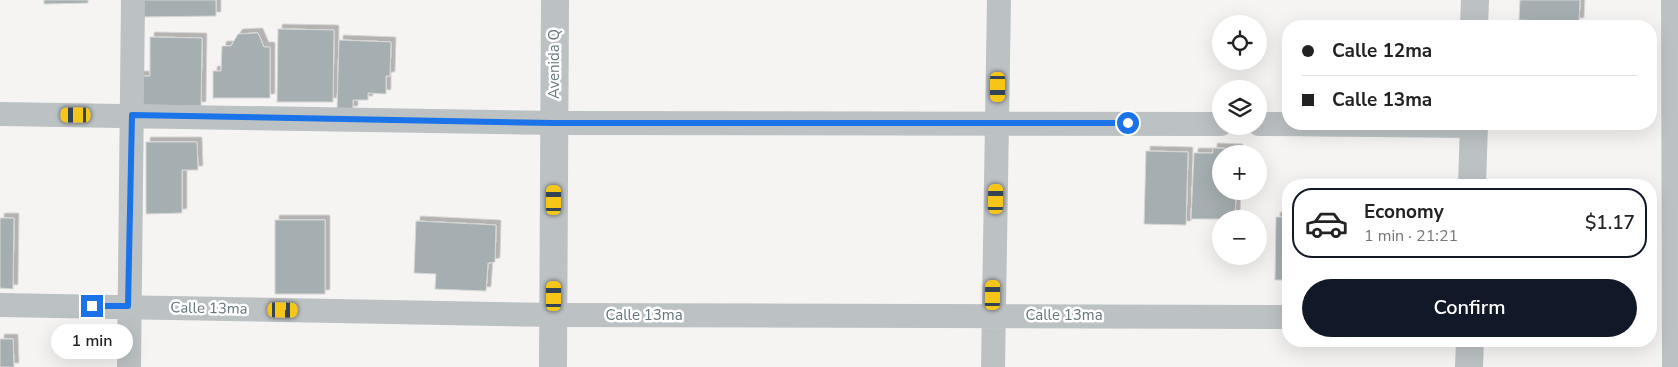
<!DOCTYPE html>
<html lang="en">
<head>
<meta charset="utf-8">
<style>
  :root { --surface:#fff; --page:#f2f2f2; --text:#222; --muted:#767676; --line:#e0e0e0; --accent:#111827 }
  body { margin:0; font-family:"Nunito Sans",sans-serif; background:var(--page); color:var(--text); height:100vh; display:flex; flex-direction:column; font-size:19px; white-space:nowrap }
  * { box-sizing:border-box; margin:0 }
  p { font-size:16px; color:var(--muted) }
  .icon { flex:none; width:28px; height:28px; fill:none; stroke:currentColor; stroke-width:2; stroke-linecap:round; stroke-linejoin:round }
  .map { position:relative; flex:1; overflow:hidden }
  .side { position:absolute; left:1282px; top:179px; width:375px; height:168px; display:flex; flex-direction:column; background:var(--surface); border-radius:20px; box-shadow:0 5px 20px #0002 }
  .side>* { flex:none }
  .top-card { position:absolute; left:1282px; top:20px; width:375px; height:110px; border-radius:20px; box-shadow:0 5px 20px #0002; display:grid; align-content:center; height:110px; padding:0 20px; background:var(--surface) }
  .buttons { position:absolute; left:1212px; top:15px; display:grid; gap:10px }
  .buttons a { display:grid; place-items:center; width:55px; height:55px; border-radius:50%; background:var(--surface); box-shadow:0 5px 20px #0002; font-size:25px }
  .end { position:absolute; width:22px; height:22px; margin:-11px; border:6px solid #1a73e8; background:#fff; box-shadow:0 0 0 2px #fff }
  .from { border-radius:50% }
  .bubble { position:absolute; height:35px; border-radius:18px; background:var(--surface); box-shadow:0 5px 20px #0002; font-size:16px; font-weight:600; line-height:35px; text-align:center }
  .car { position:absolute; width:15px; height:30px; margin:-15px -8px; border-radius:6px; box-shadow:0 0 4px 1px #0007; background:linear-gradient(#f5c518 24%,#345 0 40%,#f5c518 0 76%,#345 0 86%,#f5c518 0) }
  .top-card b { display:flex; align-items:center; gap:18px; height:48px; font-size:19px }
  .top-card b+b { border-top:1px solid var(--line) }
  .top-card i { width:12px; height:12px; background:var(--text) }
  ul { padding:9px 0 0; list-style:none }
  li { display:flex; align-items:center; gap:15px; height:70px; margin:0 10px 8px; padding:0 10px; border:2px solid transparent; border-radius:20px }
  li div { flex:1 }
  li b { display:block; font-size:19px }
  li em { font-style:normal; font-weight:600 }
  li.active { border-color:var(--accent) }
  li>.icon { width:45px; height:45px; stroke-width:1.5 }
  .action { display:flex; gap:10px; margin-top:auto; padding:10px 20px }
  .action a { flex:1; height:58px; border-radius:30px; background:var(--accent); color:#fff; font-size:20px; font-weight:600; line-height:58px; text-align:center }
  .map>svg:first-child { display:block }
</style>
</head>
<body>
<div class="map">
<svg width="1678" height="367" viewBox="0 0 1678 367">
  <defs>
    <filter id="shadow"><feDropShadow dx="4.5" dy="-4.5" stdDeviation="0" flood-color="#0004"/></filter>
  </defs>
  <rect width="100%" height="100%" fill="#f5f4f2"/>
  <path fill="#a5aeb0" stroke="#d6d6d5" filter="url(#shadow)" d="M44,0h44v3l-44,1z
    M137,0h79v16l-79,1z
    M1520,0h60l-1,22 -60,-2z
    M278,29l56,1 -1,72h-56z
    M258,33l6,14h6v51h-57v-27h8l1,-25h9l7,-12z
    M150,37l52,1 -1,68 -62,-1v-29h11z
    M339,40l52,2 -1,34h-4v18l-18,-1v7h-15v10h-16z
    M146,142h51l1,28h-16v43l-36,1z
    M1213,148l25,1v5h-17v37h15l-1,28h-44l3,-66h19z
    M1146,151l42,1 -2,73 -42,-1z
    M1276,217h13v63h-14z
    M0,218h14l-1,71 -13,-1z
    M275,220h50v74h-50z
    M416,221l80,4 -1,37 -7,1 -2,28 -51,-2 1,-15 -22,-1z
    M0,339h13l1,28h-14z"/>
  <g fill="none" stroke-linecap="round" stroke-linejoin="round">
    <path stroke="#bcc1c3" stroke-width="24" d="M1673,0l1,367
      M0,114l554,9 667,1
      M1259,124l215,2
      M0,305l554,10 735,2
      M129,367l4,-367
      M993,367l6,-367"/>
    <path stroke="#bcc1c3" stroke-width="28" d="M1474,26l1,-26
      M1472,185l2,-61
      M553,367l2,-367
      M1469,367l1,-27"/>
  </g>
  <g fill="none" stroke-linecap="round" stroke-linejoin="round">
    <path stroke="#1a73e8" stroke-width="6" d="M92,306h36l4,-191 422,8h574"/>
  </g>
  <g text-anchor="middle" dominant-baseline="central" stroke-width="5" stroke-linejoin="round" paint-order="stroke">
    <g font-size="15" fill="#63757a" stroke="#fff">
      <text transform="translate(554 64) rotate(-90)">Avenida Q</text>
      <text transform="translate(209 308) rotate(1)">Calle 13ma</text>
      <text x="644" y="315">Calle 13ma</text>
      <text x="1064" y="315">Calle 13ma</text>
    </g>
  </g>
</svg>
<div class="buttons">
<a><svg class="icon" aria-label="locate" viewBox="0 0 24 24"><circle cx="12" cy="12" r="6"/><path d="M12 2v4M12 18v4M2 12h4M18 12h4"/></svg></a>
<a><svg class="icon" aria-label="layers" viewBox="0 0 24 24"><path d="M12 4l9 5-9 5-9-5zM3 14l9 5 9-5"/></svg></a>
<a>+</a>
<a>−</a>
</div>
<i class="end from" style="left:1128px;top:123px"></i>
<i class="end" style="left:92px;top:306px"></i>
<div class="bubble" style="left:51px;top:324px;width:82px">1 min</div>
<i class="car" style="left:998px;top:87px;rotate:180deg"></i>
<i class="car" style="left:76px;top:115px;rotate:270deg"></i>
<i class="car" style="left:996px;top:199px;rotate:1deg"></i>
<i class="car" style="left:554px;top:200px;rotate:0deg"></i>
<i class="car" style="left:993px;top:295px;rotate:1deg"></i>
<i class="car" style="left:554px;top:296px;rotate:0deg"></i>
<i class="car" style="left:283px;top:310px;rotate:91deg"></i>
<div class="top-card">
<b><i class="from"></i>Calle 12ma</b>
<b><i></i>Calle 13ma</b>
</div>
<section class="side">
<ul>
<li class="active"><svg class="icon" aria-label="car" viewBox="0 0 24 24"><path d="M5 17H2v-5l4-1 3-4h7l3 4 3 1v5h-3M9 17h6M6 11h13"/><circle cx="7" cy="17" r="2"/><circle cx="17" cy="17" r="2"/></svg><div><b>Economy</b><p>1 min · 21:21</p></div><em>$1.17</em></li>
</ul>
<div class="action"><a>Confirm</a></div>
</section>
</div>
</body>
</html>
